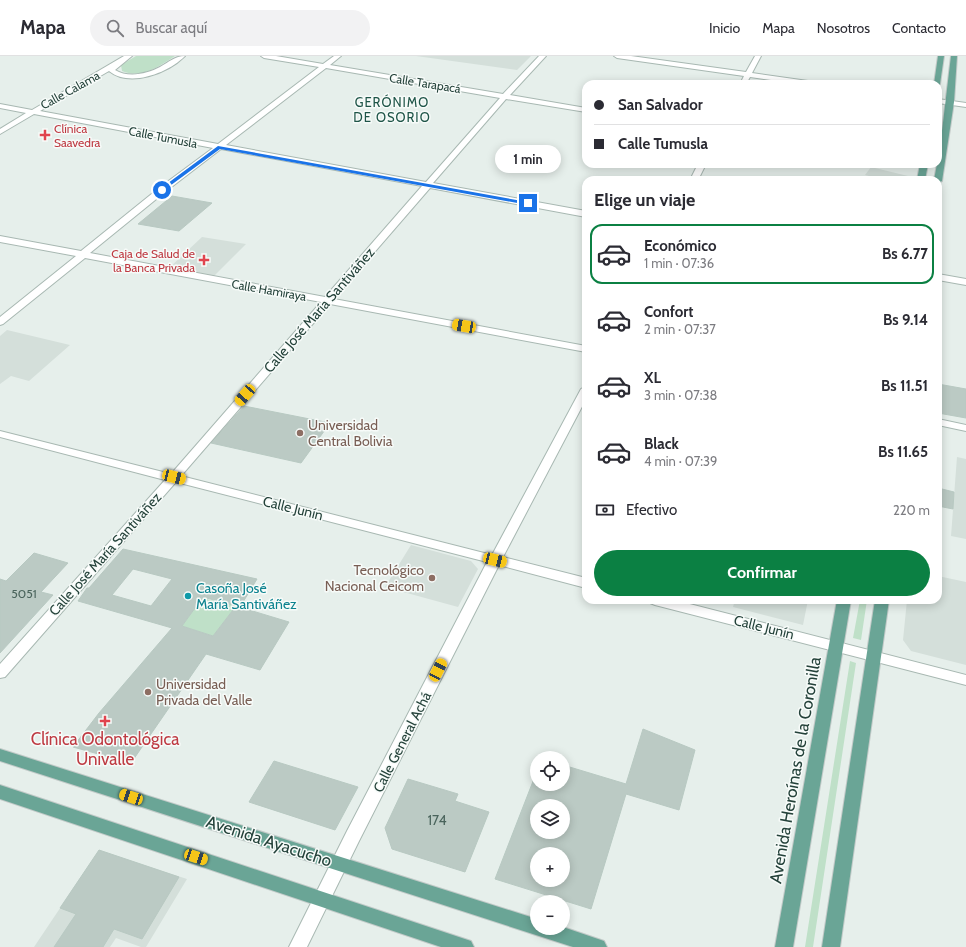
<!DOCTYPE html>
<html lang="es">
<head>
<meta charset="utf-8">
<style>
  :root { --surface:#fff; --page:#f2f2f3; --text:#2b2b33; --muted:#7c7c81; --line:#e1e1e2; --accent:#0b8043 }
  body { margin:0; font-family:Cabin,sans-serif; background:var(--page); color:var(--text); height:100vh; display:flex; flex-direction:column; font-size:15px; white-space:nowrap }
  * { box-sizing:border-box; margin:0 }
  p { font-size:13px; color:var(--muted) }
  .icon { flex:none; width:22px; height:22px; fill:none; stroke:currentColor; stroke-width:2; stroke-linecap:round; stroke-linejoin:round }
  .map { position:relative; flex:1; overflow:hidden }
  .details { position:absolute; left:582px; top:120px; width:360px; height:428px; display:flex; flex-direction:column; background:var(--surface); border-radius:12px; box-shadow:0 2px 10px #0003 }
  .details>* { flex:none }
  .hud { position:absolute; left:582px; top:24px; width:360px; height:88px; border-radius:12px; box-shadow:0 2px 10px #0003; display:grid; align-content:center; height:88px; padding:0 12px; background:var(--surface) }
  .fabs { position:absolute; left:530px; top:695px; display:grid; gap:8px }
  .fabs a { display:grid; place-items:center; width:40px; height:40px; border-radius:50%; background:var(--surface); box-shadow:0 2px 10px #0003; font-size:20px }
  .end { position:absolute; width:18px; height:18px; margin:-9px; border:5px solid #1a73e8; background:#fff; box-shadow:0 0 0 2px #fff }
  .from { border-radius:50% }
  .bubble { position:absolute; height:28px; border-radius:14px; background:var(--surface); box-shadow:0 2px 10px #0003; font-size:13px; font-weight:700; line-height:28px; text-align:center }
  .car { position:absolute; width:12px; height:24px; margin:-12px -6px; border-radius:5px; box-shadow:0 0 3px 1px #0007; background:linear-gradient(#f5c518 24%,#345 0 40%,#f5c518 0 76%,#345 0 86%,#f5c518 0) }
  .hud b { display:flex; align-items:center; gap:14px; height:38px; font-size:15px }
  .hud b+b { border-top:1px solid var(--line) }
  .hud i { width:10px; height:10px; background:var(--text) }
  ul { padding:0; list-style:none }
  li { display:flex; align-items:center; gap:12px; height:60px; margin:0 8px 6px; padding:0 4px; border:2px solid transparent; border-radius:12px }
  li div { flex:1 }
  li b { display:block; font-size:15px }
  li em { font-style:normal; font-weight:700 }
  li.current { border-color:var(--accent) }
  li>.icon { width:36px; height:36px; stroke-width:1.5 }
  h2 { padding:0 12px; font-size:18px; line-height:48px }
  .pay { display:flex; align-items:center; gap:10px; height:44px; padding:0 12px; font-size:15px }
  .pay p { margin-inline-start:auto }
  .action { display:flex; gap:8px; margin-top:auto; padding:8px 12px }
  .action a { flex:1; height:46px; border-radius:24px; background:var(--accent); color:#fff; font-size:16px; font-weight:700; line-height:46px; text-align:center }
  header { display:flex; align-items:center; gap:24px; box-sizing:border-box; height:56px; padding:0 20px; background:var(--surface); border-bottom:1px solid var(--line) }
  header strong { font-size:19px }
  nav { display:flex; gap:22px; margin-inline-start:auto; font-size:14px }
  .search { width:280px; height:36px; background:var(--page); display:flex; align-items:center; gap:10px; box-sizing:border-box; padding:0 14px; border-radius:22px; color:var(--muted); font-size:15px }
  .map>svg:first-child { display:block }
</style>
</head>
<body>
<header>
<strong>Mapa</strong>
<div class="search"><svg class="icon" aria-label="search" viewBox="0 0 24 24"><circle cx="10" cy="10" r="6"/><path d="M15 15l6 6"/></svg>Buscar aquí</div>
<nav><a>Inicio</a><a>Mapa</a><a>Nosotros</a><a>Contacto</a></nav>
</header>
<div class="map">
<svg width="966" height="891" viewBox="0 0 966 891">
  <rect width="100%" height="100%" fill="#e6efeb"/>
  <path fill="#d4dfda" d="M416,0h115l-14,14z
    M871,111l37,9 -1,4h-22l-20,-5z
    M202,181l44,7 -33,33 -45,-8z
    M7,274l63,15 -41,36 -18,-5 -11,8v-48z
    M957,401l9,2v80l-15,-3z
    M411,489l60,16 7,8 -20,38 -73,-20z
    M938,520l28,6v83l-55,-14 -8,-11 4,-40h31z
    M735,544h73l-5,25 -70,-18z
    M99,794l88,29 -41,68h-5l-25,-9 -6,9h-76z"/>
  <path fill="#bfe0c8" d="M136,0h39c-17,11 -33,23 -53,15l-1,-6z
    M202,542l34,8 -23,30 -31,-10z
    M860,544h7l-6,40 -8,-2z
    M850,605l6,2 -43,284h-8z"/>
  <path fill="#bbcac4" stroke="#b8c9c2" fill-rule="evenodd" d="M172,140l40,7 -33,28 -41,-7z
    M938,328l28,5v29l-28,-5z
    M244,350l86,17 -29,40 -90,-20z
    M938,432l16,4 -1,17 -15,-3z
    M123,493l134,30 -17,28 -4,-1 53,16 -29,48 -54,-16 -75,109 -58,-16 26,-34 73,-85 -94,-27 9,-13h2zM133,513l39,10 -21,27 -39,-11zM203,541l33,9 -23,30 -31,-10z
    M34,497l34,10 -27,29 12,3 -53,58v-74l6,2z
    M643,673l52,21 -16,60 -53,-16 -35,115 -96,-30 42,-108v13h26v-19l63,19zM537,750h26v26h-26zM537,798h26v26h-26z
    M274,705l84,26 -23,43 -86,-28z
    M408,723l50,15 -3,7 34,11 -24,60 -73,-23 -7,-21z
    M99,794l80,27 -37,62 -28,-10 -11,18h-49l22,-33 -16,-6z"/>
  <g fill="none" stroke-linecap="round" stroke-linejoin="round">
    <defs>
      <path id="minor" d="M124,0h8l-17,14c13,8 32,4 45,-3 9,-5 15,-11 25,-11 -17,17 -55,32 -76,15l-69,40 178,33 101,-77 -55,-9 -3,-2h15l47,8 11,-8h7l-11,9 173,29 36,-38h7l-36,39 76,13v4l-80,-13 -73,84 153,28v6l-156,-29 -96,111 252,47v6l-256,-48 -149,172 311,79 89,-166 5,-3v13l-83,158 83,21v10l-87,-23 -140,276 -52,106h-18l58,-116 140,-269 -311,-80 -171,195 -5,1v-14l165,-184 -165,-43v-6l171,43 150,-172 -236,-44 -82,66 -3,1v-8l76,-61 -76,-14v-6l81,15 78,-63 54,-40 -179,-34 -34,20v-5l26,-16 -26,-5v-4l32,6zM326,12l174,30 -74,84 -200,-37zM221,93l201,37 -97,111 -235,-44 75,-61z
        M614,0h17l115,16 9,-16h6l-9,17 63,9 3,2h-18l-50,-7 -4,7h-6l4,-8 -127,-18z
        M938,43l28,4v4l-28,-4z
        M698,108h8l-8,16h-8z
        M938,218l28,5v6l-28,-5z
        M938,363l28,6v6l-28,-6z
        M648,544h26l292,75v10l-311,-80 -5,-2z"/>
      <path id="primary" d="M938,0h6l-4,28 -2,2v-2h-4z
        M951,0h6l-3,46 -12,79 -4,2v-3h-4l3,-16h1z
        M920,108h8l-3,16h-8z
        M837,544h14l-58,347h-18z
        M875,544h14l-49,347h-18z
        M0,693l537,170v9l26,-1 41,14 3,6h-34l-573,-186z
        M0,729l465,154 6,2 3,6h-33l-441,-148z"/>
    </defs>
    <use href="#minor" stroke="#a8b8b2" stroke-width="2"/>
    <use href="#primary" stroke="#c2cac8" stroke-width="2"/>
    <use href="#minor" fill="#fff" fill-rule="evenodd"/>
    <use href="#primary" fill="#6aa596" fill-rule="evenodd"/>
  </g>
  <path fill="#1a73e8" d="M218,90l310,56 3,1 -3,2 -308,-56 -57,42h-3v-2z"/>
  <g fill="#e0444e" stroke="#f7fbf9" stroke-width="1.5">
    <path d="M43 73h4v4h4v4h-4v4h-4v-4h-4v-4h4z"/>
    <path d="M202 198h4v4h4v4h-4v4h-4v-4h-4v-4h4z"/>
    <path d="M103 659h4v4h4v4h-4v4h-4v-4h-4v-4h4z"/>
  </g>
  <g fill="#8d6e63" stroke="#f7fbf9" stroke-width="1.5">
    <circle cx="300" cy="377" r="4"/>
    <circle cx="432" cy="522" r="4"/>
    <circle cx="148" cy="636" r="4"/>
  </g>
  <circle fill="#0f9aa8" stroke="#f7fbf9" stroke-width="1.5" cx="188" cy="540" r="4"/>
  <g text-anchor="middle" dominant-baseline="central" stroke-width="3" stroke-linejoin="round" paint-order="stroke">
    <g font-size="12" fill="#24423a" stroke="#f7fbf9">
      <text transform="translate(425 27) rotate(9)">Calle Tarapacá</text>
      <text transform="translate(70 34) rotate(-29)">Calle Calama</text>
      <text transform="translate(163 81) rotate(11)">Calle Tumusla</text>
      <text transform="translate(269 234) rotate(10)">Calle Hamiraya</text>
    </g>
    <g font-size="12" fill="#be3a42" stroke="#f7fbf9" text-anchor="start">
      <text x="54" y="72">Clínica<tspan x="54" dy="14">Saavedra</tspan></text>
      <text x="195" y="197" text-anchor="end">Caja de Salud de<tspan x="195" dy="14">la Banca Privada</tspan></text>
    </g>
    <g font-size="12" fill="#4a645c">
      <text x="24" y="537">5051</text>
    </g>
    <g font-size="13" letter-spacing="1" fill="#1f5548" stroke="#f7fbf9">
      <text x="392" y="46">GERÓNIMO<tspan x="392" dy="15">DE OSORIO</tspan></text>
    </g>
    <g font-size="14" fill="#24423a" stroke="#f7fbf9">
      <text transform="translate(319 254) rotate(-49)">Calle José María Santiváñez</text>
      <text transform="translate(293 452) rotate(14)">Calle Junín</text>
      <text transform="translate(105 498) rotate(-48)">Calle José María Santiváñez</text>
      <text transform="translate(764 571) rotate(14)">Calle Junín</text>
      <text transform="translate(402 686) rotate(-63)">Calle General Achá</text>
    </g>
    <g font-size="14" fill="#785e54" stroke="#f7fbf9" text-anchor="start">
      <text x="308" y="369">Universidad<tspan x="308" dy="16">Central Bolivia</tspan></text>
      <text x="424" y="514" text-anchor="end">Tecnológico<tspan x="424" dy="16">Nacional Ceicom</tspan></text>
      <text x="156" y="628">Universidad<tspan x="156" dy="16">Privada del Valle</tspan></text>
    </g>
    <g font-size="14" fill="#0d838f" stroke="#f7fbf9" text-anchor="start">
      <text x="196" y="532">Casoña José<tspan x="196" dy="16">María Santiváñez</tspan></text>
    </g>
    <g font-size="14" fill="#4a645c">
      <text x="437" y="764">174</text>
    </g>
    <g font-size="17" fill="#be3a42" stroke="#f7fbf9">
      <text x="105" y="683">Clínica Odontológica<tspan x="105" dy="20">Univalle</tspan></text>
    </g>
    <g font-size="17" fill="#24423a" stroke="#f7fbf9">
      <text transform="translate(795 714) rotate(-80)">Avenida Heroínas de la Coronilla</text>
      <text transform="translate(269 785) rotate(18)">Avenida Ayacucho</text>
    </g>
  </g>
</svg>
<div class="fabs">
<a><svg class="icon" aria-label="locate" viewBox="0 0 24 24"><circle cx="12" cy="12" r="6"/><path d="M12 2v4M12 18v4M2 12h4M18 12h4"/></svg></a>
<a><svg class="icon" aria-label="layers" viewBox="0 0 24 24"><path d="M12 4l9 5-9 5-9-5zM3 14l9 5 9-5"/></svg></a>
<a>+</a>
<a>−</a>
</div>
<i class="end from" style="left:162px;top:134px"></i>
<i class="end" style="left:528px;top:147px"></i>
<div class="bubble" style="left:495px;top:89px;width:66px">1 min</div>
<i class="car" style="left:464px;top:270px;rotate:280deg"></i>
<i class="car" style="left:245px;top:339px;rotate:221deg"></i>
<i class="car" style="left:174px;top:421px;rotate:104deg"></i>
<i class="car" style="left:495px;top:504px;rotate:104deg"></i>
<i class="car" style="left:438px;top:614px;rotate:27deg"></i>
<i class="car" style="left:131px;top:741px;rotate:288deg"></i>
<i class="car" style="left:196px;top:801px;rotate:108deg"></i>
<div class="hud">
<b><i class="from"></i>San Salvador</b>
<b><i></i>Calle Tumusla</b>
</div>
<section class="details">
<h2>Elige un viaje</h2>
<ul>
<li class="current"><svg class="icon" aria-label="car" viewBox="0 0 24 24"><path d="M5 17H2v-5l4-1 3-4h7l3 4 3 1v5h-3M9 17h6M6 11h13"/><circle cx="7" cy="17" r="2"/><circle cx="17" cy="17" r="2"/></svg><div><b>Económico</b><p>1 min · 07:36</p></div><em>Bs 6.77</em></li>
<li><svg class="icon" aria-label="car" viewBox="0 0 24 24"><path d="M5 17H2v-5l4-1 3-4h7l3 4 3 1v5h-3M9 17h6M6 11h13"/><circle cx="7" cy="17" r="2"/><circle cx="17" cy="17" r="2"/></svg><div><b>Confort</b><p>2 min · 07:37</p></div><em>Bs 9.14</em></li>
<li><svg class="icon" aria-label="car" viewBox="0 0 24 24"><path d="M5 17H2v-5l4-1 3-4h7l3 4 3 1v5h-3M9 17h6M6 11h13"/><circle cx="7" cy="17" r="2"/><circle cx="17" cy="17" r="2"/></svg><div><b>XL</b><p>3 min · 07:38</p></div><em>Bs 11.51</em></li>
<li><svg class="icon" aria-label="car" viewBox="0 0 24 24"><path d="M5 17H2v-5l4-1 3-4h7l3 4 3 1v5h-3M9 17h6M6 11h13"/><circle cx="7" cy="17" r="2"/><circle cx="17" cy="17" r="2"/></svg><div><b>Black</b><p>4 min · 07:39</p></div><em>Bs 11.65</em></li>
</ul>
<div class="pay"><svg class="icon" aria-label="cash" viewBox="0 0 24 24"><path d="M3 7h18v10H3z"/><circle cx="12" cy="12" r="2"/></svg>Efectivo<p>220 m</p></div>
<div class="action"><a>Confirmar</a></div>
</section>
</div>
</body>
</html>
